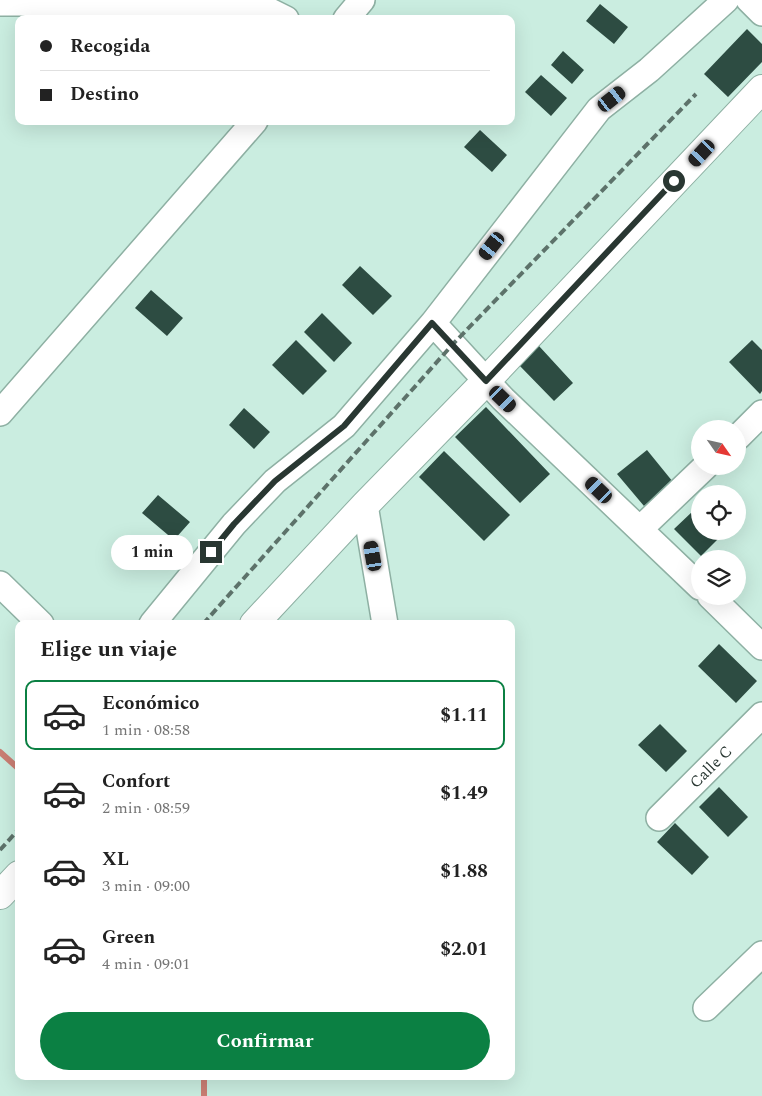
<!DOCTYPE html>
<html lang="es">
<head>
<meta charset="utf-8">
<style>
  :root { --surface:#fff; --page:#f6f6f6; --text:#222; --muted:#767676; --line:#e0e0e0; --accent:#0b8043 }
  body { margin:0; font-family:Spectral,serif; background:var(--page); color:var(--text); height:100vh; display:flex; flex-direction:column; font-size:19px; white-space:nowrap }
  * { box-sizing:border-box; margin:0 }
  p { font-size:16px; color:var(--muted) }
  .icon { flex:none; width:28px; height:28px; fill:none; stroke:currentColor; stroke-width:2; stroke-linecap:round; stroke-linejoin:round }
  .map { position:relative; flex:1; overflow:hidden }
  .panel { position:absolute; left:15px; top:620px; width:500px; height:460px; display:flex; flex-direction:column; background:var(--surface); border-radius:10px; box-shadow:0 5px 20px #0002 }
  .panel>* { flex:none }
  .banner { position:absolute; left:15px; top:15px; width:500px; height:110px; border-radius:10px; box-shadow:0 5px 20px #0002; display:grid; align-content:center; height:110px; padding:0 25px; background:var(--surface) }
  .needle { width:32px; rotate:124deg }
  .tools { position:absolute; left:691px; top:420px; display:grid; gap:10px }
  .tools a { display:grid; place-items:center; width:55px; height:55px; border-radius:50%; background:var(--surface); box-shadow:0 5px 20px #0002; font-size:25px }
  .end { position:absolute; width:22px; height:22px; margin:-11px; border:6px solid #293732; background:#fff; box-shadow:0 0 0 2px #fff }
  .from { border-radius:50% }
  .bubble { position:absolute; height:35px; border-radius:18px; background:var(--surface); box-shadow:0 5px 20px #0002; font-size:16px; font-weight:700; line-height:35px; text-align:center }
  .car { position:absolute; width:15px; height:30px; margin:-15px -8px; border-radius:6px; box-shadow:0 0 4px 1px #0007; background:linear-gradient(#222 24%,#8ab4d8 0 40%,#222 0 76%,#8ab4d8 0 86%,#222 0) }
  .banner b { display:flex; align-items:center; gap:18px; height:48px; font-size:19px }
  .banner b+b { border-top:1px solid var(--line) }
  .banner i { width:12px; height:12px; background:var(--text) }
  ul { padding:0; list-style:none }
  li { display:flex; align-items:center; gap:15px; height:70px; margin:0 10px 8px; padding:0 15px; border:2px solid transparent; border-radius:10px }
  li div { flex:1 }
  li b { display:block; font-size:19px }
  li em { font-style:normal; font-weight:700 }
  li.active { border-color:var(--accent) }
  li>.icon { width:45px; height:45px; stroke-width:1.5 }
  h2 { padding:0 25px; font-size:22px; line-height:60px }
  .button { display:flex; gap:10px; margin-top:auto; padding:10px 25px }
  .button a { flex:1; height:58px; border-radius:30px; background:var(--accent); color:#fff; font-size:20px; font-weight:700; line-height:58px; text-align:center }
  .map>svg:first-child { display:block }
</style>
</head>
<body>
<div class="map">
<svg width="762" height="1096" viewBox="0 0 762 1096">
  <rect width="100%" height="100%" fill="#caede0"/>
  <g fill="none" stroke-linecap="round" stroke-linejoin="round">
    <path stroke="#ca7e73" stroke-width="6" d="M0,752l19,17
      M204,1076v20"/>
  </g>
  <path fill="#2d4c42" d="M600,4l28,23 -14,17 -28,-23z
    M747,29l15,15v18l-34,35 -24,-23z
    M563,51l21,19 -12,14 -21,-19z
    M541,75l26,23 -16,18 -26,-24z
    M480,130l27,25 -15,17 -28,-25z
    M360,266l32,30 -19,19 -31,-30z
    M151,290l32,28 -16,18 -32,-28z
    M322,313l30,30 -18,19 -30,-30z
    M296,340l31,31 -24,24 -31,-30z
    M752,340l10,10v41l-2,3 -31,-32z
    M539,346l34,37 -19,18 -35,-36z
    M486,407l64,67 -30,29 -65,-66z
    M244,408l26,24 -16,17 -25,-24z
    M647,450l26,32 -29,24 -27,-32z
    M444,451l66,64 -26,26 -65,-64z
    M158,495l32,27 -16,18 -32,-27z
    M693,511l7,8v12h12l7,7 -18,18 -27,-27z
    M719,644l38,37 -21,22 -38,-37z
    M660,724l27,27 -21,21 -28,-27z
    M719,787l29,30 -20,20 -29,-30z
    M675,823l34,34 -17,18 -35,-33z"/>
  <g fill="none" stroke-linecap="round" stroke-linejoin="round">
    <defs>
      <path id="minor" d="M749,0l13,13
        M0,3h44l226,8 16,8
        M346,19l16,-19
        M433,323l70,76 197,188
        M0,413l255,-292
        M738,437l24,-24
        M365,505l20,119
        M640,529l66,-63
        M0,584l41,40
        M710,596l52,51
        M152,624l82,-100 41,-43 69,-55 89,-103 166,-214 50,-39 77,-70
        M659,818l103,-103
        M706,1008l56,-54"/>
      <path id="major" d="M254,624l111,-119 121,-124 276,-292
        M0,895l19,-20"/>
    </defs>
    <use href="#minor" stroke="#8eb0a3" stroke-width="28"/>
    <use href="#major" stroke="#8eb0a3" stroke-width="30"/>
    <use href="#minor" stroke="#fff" stroke-width="25"/>
    <use href="#major" stroke="#fff" stroke-width="28"/>
    <path stroke="#5d726a" stroke-width="4" stroke-dasharray="8 4" stroke-linecap="butt" d="M203,624l250,-280 243,-250
      M0,850l19,-21"/>
  </g>
  <g fill="none" stroke-linecap="round" stroke-linejoin="round">
    <path stroke="#293732" stroke-width="6" d="M211,552l23,-28 41,-43 69,-55 88,-103 54,58 188,-200"/>
  </g>
  <g text-anchor="middle" dominant-baseline="central" stroke-width="5" stroke-linejoin="round" paint-order="stroke">
    <g font-size="16" fill="#293732" stroke="#fff">
      <text transform="translate(711 767) rotate(-45)">Calle C</text>
    </g>
  </g>
</svg>
<div class="tools">
<a><svg class="needle" viewBox="-14 -14 28 28"><path d="M0-13l5 13h-10z" fill="#e53935"/><path d="M0 13l5-13h-10z" fill="#767676"/></svg></a>
<a><svg class="icon" aria-label="locate" viewBox="0 0 24 24"><circle cx="12" cy="12" r="6"/><path d="M12 2v4M12 18v4M2 12h4M18 12h4"/></svg></a>
<a><svg class="icon" aria-label="layers" viewBox="0 0 24 24"><path d="M12 4l9 5-9 5-9-5zM3 14l9 5 9-5"/></svg></a>
</div>
<i class="end from" style="left:674px;top:181px"></i>
<i class="end" style="left:211px;top:552px"></i>
<div class="bubble" style="left:111px;top:535px;width:82px">1 min</div>
<i class="car" style="left:612px;top:99px;rotate:52deg"></i>
<i class="car" style="left:702px;top:153px;rotate:223deg"></i>
<i class="car" style="left:492px;top:246px;rotate:218deg"></i>
<i class="car" style="left:503px;top:399px;rotate:134deg"></i>
<i class="car" style="left:599px;top:490px;rotate:314deg"></i>
<i class="car" style="left:373px;top:556px;rotate:350deg"></i>
<div class="banner">
<b><i class="from"></i>Recogida</b>
<b><i></i>Destino</b>
</div>
<section class="panel">
<h2>Elige un viaje</h2>
<ul>
<li class="active"><svg class="icon" aria-label="car" viewBox="0 0 24 24"><path d="M5 17H2v-5l4-1 3-4h7l3 4 3 1v5h-3M9 17h6M6 11h13"/><circle cx="7" cy="17" r="2"/><circle cx="17" cy="17" r="2"/></svg><div><b>Económico</b><p>1 min · 08:58</p></div><em>$1.11</em></li>
<li><svg class="icon" aria-label="car" viewBox="0 0 24 24"><path d="M5 17H2v-5l4-1 3-4h7l3 4 3 1v5h-3M9 17h6M6 11h13"/><circle cx="7" cy="17" r="2"/><circle cx="17" cy="17" r="2"/></svg><div><b>Confort</b><p>2 min · 08:59</p></div><em>$1.49</em></li>
<li><svg class="icon" aria-label="car" viewBox="0 0 24 24"><path d="M5 17H2v-5l4-1 3-4h7l3 4 3 1v5h-3M9 17h6M6 11h13"/><circle cx="7" cy="17" r="2"/><circle cx="17" cy="17" r="2"/></svg><div><b>XL</b><p>3 min · 09:00</p></div><em>$1.88</em></li>
<li><svg class="icon" aria-label="car" viewBox="0 0 24 24"><path d="M5 17H2v-5l4-1 3-4h7l3 4 3 1v5h-3M9 17h6M6 11h13"/><circle cx="7" cy="17" r="2"/><circle cx="17" cy="17" r="2"/></svg><div><b>Green</b><p>4 min · 09:01</p></div><em>$2.01</em></li>
</ul>
<div class="button"><a>Confirmar</a></div>
</section>
</div>
</body>
</html>
